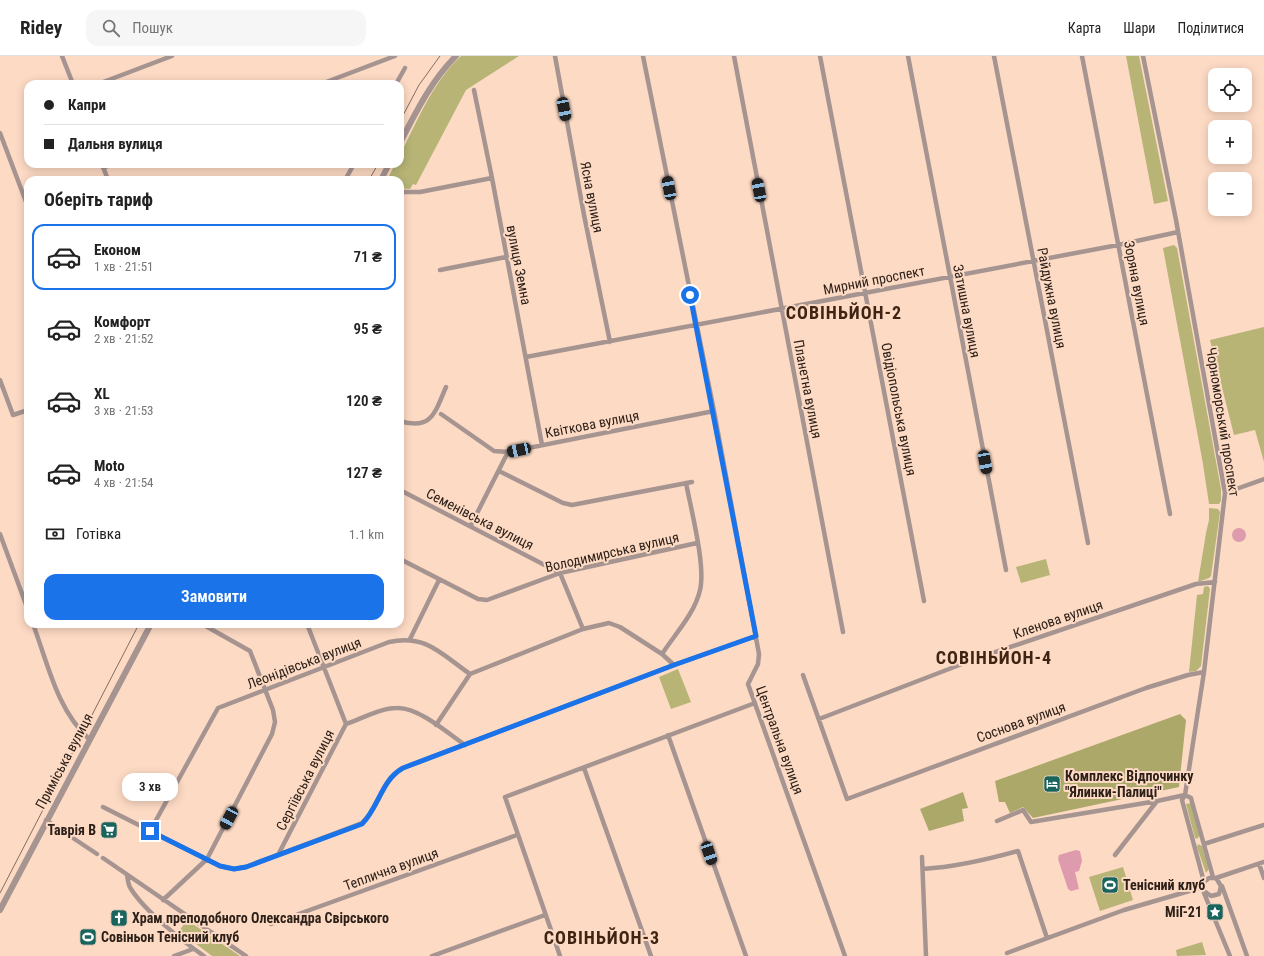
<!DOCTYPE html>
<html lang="uk">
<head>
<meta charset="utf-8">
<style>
  :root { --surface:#fff; --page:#f6f6f6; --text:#222; --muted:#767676; --line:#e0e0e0; --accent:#1a73e8 }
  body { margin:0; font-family:"Roboto Condensed",sans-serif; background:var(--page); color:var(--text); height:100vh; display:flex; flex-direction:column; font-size:15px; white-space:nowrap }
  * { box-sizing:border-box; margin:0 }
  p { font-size:13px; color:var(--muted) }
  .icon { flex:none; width:22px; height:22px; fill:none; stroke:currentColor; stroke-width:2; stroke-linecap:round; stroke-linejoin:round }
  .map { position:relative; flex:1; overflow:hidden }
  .sheet { position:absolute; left:24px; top:120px; width:380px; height:452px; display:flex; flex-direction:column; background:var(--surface); border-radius:12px; box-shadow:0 2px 10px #0003 }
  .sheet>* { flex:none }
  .hud { position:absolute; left:24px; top:24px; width:380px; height:88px; border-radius:12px; box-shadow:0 2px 10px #0003; display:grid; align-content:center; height:88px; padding:0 20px; background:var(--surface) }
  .fabs { position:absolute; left:1208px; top:12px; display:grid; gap:8px }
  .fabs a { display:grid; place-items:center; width:44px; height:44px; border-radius:8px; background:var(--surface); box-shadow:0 2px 10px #0003; font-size:20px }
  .end { position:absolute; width:18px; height:18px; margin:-9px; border:5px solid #1a73e8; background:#fff; box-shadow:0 0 0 2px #fff }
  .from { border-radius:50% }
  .bubble { position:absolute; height:28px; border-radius:12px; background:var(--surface); box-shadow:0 2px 10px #0003; font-size:13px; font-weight:600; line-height:28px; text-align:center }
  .car { position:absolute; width:12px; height:24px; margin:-12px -6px; border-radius:5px; box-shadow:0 0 3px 1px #0007; background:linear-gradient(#222 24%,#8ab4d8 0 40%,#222 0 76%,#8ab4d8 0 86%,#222 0) }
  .hud b { display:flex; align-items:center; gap:14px; height:38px; font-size:15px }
  .hud b+b { border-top:1px solid var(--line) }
  .hud i { width:10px; height:10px; background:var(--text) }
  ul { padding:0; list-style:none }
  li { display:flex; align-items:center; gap:12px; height:66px; margin:0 8px 6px; padding:0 12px; border:2px solid transparent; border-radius:12px }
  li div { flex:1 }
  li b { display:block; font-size:15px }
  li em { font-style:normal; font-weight:600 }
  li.selected { border-color:var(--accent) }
  li>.icon { width:36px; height:36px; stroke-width:1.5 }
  h2 { padding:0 20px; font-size:18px; line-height:48px }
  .pay { display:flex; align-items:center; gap:10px; height:44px; padding:0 20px; font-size:15px }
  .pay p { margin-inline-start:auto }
  .cta { display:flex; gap:8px; margin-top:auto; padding:8px 20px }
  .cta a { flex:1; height:46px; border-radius:12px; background:var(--accent); color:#fff; font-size:16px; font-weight:600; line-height:46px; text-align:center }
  header { display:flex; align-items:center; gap:24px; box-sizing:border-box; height:56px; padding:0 20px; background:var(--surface); border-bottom:1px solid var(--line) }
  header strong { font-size:19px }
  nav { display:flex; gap:22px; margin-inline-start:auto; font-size:14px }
  .search { width:280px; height:36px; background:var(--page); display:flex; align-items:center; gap:10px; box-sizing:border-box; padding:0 14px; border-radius:12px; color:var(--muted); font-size:15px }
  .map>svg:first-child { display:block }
</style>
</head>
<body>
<header>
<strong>Ridey</strong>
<div class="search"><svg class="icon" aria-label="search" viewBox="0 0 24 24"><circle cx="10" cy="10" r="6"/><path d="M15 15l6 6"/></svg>Пошук</div>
<nav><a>Карта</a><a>Шари</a><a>Поділитися</a></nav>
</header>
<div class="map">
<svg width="1264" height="900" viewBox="0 0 1264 900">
  <rect width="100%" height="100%" fill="#fddac4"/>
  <path fill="#b7b476" d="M461,0h58l-53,34 -50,95 -3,-1 -3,5 -10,-1v-8h-13l8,-16h5v-9c18,-35 32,-72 61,-99z
    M1126,0h13l29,145 -14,3z
    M1174,189l3,3 44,241v12l-2,3h-10l-6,-40 -40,-216z
    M1264,271v135l-9,-32 -21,5 -24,-95z
    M1209,452l9,1 2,3 -9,64 -2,2 -11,4 8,-49 3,-13z
    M1046,503l4,16 -29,8 -5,-16z
    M1208,530l2,3 -9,77 -5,5 -7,1 8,-77 6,-1 1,-7z
    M678,613l13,33 -20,7 -12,-32z
    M1191,747l9,32 -3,4 -2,-1 -9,-34z
    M1198,788l4,2 7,23 -3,4 -9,-26z
    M1123,811l10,33 -33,11 -11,-34z
    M187,864l53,36h-28l-33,-25z
    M1202,886l4,13 -29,1 -1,-6z"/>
  <path fill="#aba86a" d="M1180,658l6,6 -7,67 -146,31 -10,-11 -13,6 -5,-11h-6l-4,-21z
    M963,736l5,16 -6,1 2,12 -35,10 -9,-22z"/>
  <path fill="#dd9bad" d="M1232 479a7 7 0 1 1 14 0a7 7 0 1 1-14 0Z
    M1076,794l4,1 2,10 -3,10 -4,1 4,17 -8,2 -3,-2 -10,-30 1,-4z"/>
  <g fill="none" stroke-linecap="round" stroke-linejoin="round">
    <path stroke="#a69491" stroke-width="4.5" d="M62,0l11,28
      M555,0l29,159 26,127
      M643,0l71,355 45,243 -1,10 -10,20 97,272
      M734,0l109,576
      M820,0l104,545
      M908,0l98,514
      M994,0l94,487
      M1082,0l88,458
      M1143,0l33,164 49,273 -21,179 -19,123 -3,5 22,82
      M98,28l74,-28
      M321,28l74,-28
      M396,28l9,-16
      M474,34l18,88 50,267
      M0,77l28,74
      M102,108l6,16
      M103,112l10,-4
      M345,124l9,-16
      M400,136h20l72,-14
      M440,214l66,-13
      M526,301l592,-112 60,-13
      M0,324l13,35 15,-5
      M441,358l53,37 14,1
      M400,365c32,10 35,-9 46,-34
      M499,415l64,32 9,2 120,-23
      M400,434l160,83 23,56
      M1225,437l39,-14
      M471,469l37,-73 206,-41
      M0,478l28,76
      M400,503l78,40 9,1 73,-27 137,-30
      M33,568c15,40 24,86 56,115
      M410,583l29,-59
      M662,598c13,-20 33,-41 38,-64 6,-23 -9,-81 -14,-107
      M803,619l44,124 299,-111 42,-13 16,-3
      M819,663l156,-60 221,-75 19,-2
      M346,668c15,-5 34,-16 51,-16 21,-1 51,25 68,37
      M436,669l34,-51
      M668,679l78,221
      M584,712l67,188
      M1185,739l6,3 1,4 21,75
      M103,751l117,59 14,3 12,-2 116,-44c18,-16 19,-42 41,-55l271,-103 82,-29
      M46,764l51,34
      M997,765l26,-11 8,12 126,-21
      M150,775l68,-123 171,-66c37,-8 52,12 81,32l113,-45 26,-6 11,4 42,27 12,11
      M1204,788l60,-19
      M278,799l68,-131 -39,-100
      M1115,799l42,-54 28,-6
      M922,801l4,99
      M103,802l143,98
      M1259,808l5,14
      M923,813c33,-2 63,-9 95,-18l29,87
      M127,819c1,5 1,10 4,14 14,22 51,52 73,67
      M1216,822l48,-16
      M1222,830l25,70
      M1204,837l26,63
      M163,844l44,-41 65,-125 3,-12 -2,-12 -23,-59 -48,-27
      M271,868l246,-89
      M1007,897l117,-43 79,-23 1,-5 5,-4h7l5,8 -2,8 -8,2 -7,-5 -1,-4
      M174,900l19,-7
      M432,900l113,-41
      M560,900l-55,-159 250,-94"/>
    <path stroke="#a69491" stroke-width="6" d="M400,87c16,-31 31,-62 56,-87
      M381,124l8,-16
      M0,854l151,-286"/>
    <path stroke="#846e60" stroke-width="1" d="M400,65l19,-36 21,-29
      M369,124l9,-16
      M0,837l139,-269"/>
  </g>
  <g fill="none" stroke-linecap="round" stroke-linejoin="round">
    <path stroke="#1a73e8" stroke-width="5" d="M150,775l70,35 14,3 12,-2 116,-43c17,-17 19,-44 41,-56l271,-103 82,-29 -66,-341"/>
  </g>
  <defs>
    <symbol id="hotel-square" viewBox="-11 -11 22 22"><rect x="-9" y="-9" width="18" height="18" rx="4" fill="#19645c" stroke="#fddac4"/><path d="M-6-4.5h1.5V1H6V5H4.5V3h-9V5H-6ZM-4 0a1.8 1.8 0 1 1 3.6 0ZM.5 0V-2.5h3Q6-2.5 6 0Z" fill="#fff"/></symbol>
    <symbol id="supermarket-square" viewBox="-11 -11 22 22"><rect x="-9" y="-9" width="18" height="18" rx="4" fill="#19645c" stroke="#fddac4"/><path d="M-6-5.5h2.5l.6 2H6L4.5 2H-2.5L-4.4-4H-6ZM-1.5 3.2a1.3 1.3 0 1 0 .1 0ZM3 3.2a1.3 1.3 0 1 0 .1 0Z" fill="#fff"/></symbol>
    <symbol id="stadium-square" viewBox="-11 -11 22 22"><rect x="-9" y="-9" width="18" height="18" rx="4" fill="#19645c" stroke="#fddac4"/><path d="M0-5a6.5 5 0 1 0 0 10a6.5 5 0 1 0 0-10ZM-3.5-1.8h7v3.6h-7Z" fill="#fff"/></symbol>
    <symbol id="sight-square" viewBox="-11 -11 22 22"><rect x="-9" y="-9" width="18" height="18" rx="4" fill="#19645c" stroke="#fddac4"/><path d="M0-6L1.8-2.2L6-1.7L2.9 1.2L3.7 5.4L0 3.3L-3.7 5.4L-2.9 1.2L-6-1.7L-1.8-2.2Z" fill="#fff"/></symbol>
    <symbol id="church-square" viewBox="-11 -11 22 22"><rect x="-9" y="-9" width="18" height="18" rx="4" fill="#19645c" stroke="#fddac4"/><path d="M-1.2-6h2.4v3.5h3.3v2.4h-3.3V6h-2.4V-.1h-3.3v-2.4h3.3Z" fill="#fff"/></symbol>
  </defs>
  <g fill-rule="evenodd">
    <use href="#hotel-square" x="1042" y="718" width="20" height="20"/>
    <use href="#supermarket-square" x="99" y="764" width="20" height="20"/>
    <use href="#stadium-square" x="1100" y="819" width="20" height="20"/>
    <use href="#sight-square" x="1205" y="846" width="20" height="20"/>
    <use href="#church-square" x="109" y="852" width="20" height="20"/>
    <use href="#stadium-square" x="78" y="871" width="20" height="20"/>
  </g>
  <g text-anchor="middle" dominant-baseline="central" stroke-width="4" stroke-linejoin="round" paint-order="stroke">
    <g font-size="14" fill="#2d2018" stroke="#fddac4">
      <text transform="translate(592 141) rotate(79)">Ясна вулиця</text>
      <text transform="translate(519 209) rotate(79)">вулиця Земна</text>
      <text transform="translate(874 224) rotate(-11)">Мирний проспект</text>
      <text transform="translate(1137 227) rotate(79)">Зоряна вулиця</text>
      <text transform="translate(1052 242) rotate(79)">Райдужна вулиця</text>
      <text transform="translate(967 255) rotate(79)">Затишна вулиця</text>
      <text transform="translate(808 333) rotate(79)">Планетна вулиця</text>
      <text transform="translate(899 353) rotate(79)">Овідіопольська вулиця</text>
      <text transform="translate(1223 366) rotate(81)">Чорноморський проспект</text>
      <text transform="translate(592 368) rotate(-11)">Квіткова вулиця</text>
      <text transform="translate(480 463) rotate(27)">Семенівська вулиця</text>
      <text transform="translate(612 496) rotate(-13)">Володимирська вулиця</text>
      <text transform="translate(1058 563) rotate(-19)">Кленова вулиця</text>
      <text transform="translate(304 607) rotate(-21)">Леонідівська вулиця</text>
      <text transform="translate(1021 666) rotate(-20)">Соснова вулиця</text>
      <text transform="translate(780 684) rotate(70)">Центральна вулиця</text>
      <text transform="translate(64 705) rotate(-62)">Приміська вулиця</text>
      <text transform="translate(305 724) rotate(-63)">Сергіївська вулиця</text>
      <text transform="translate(391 813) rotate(-20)">Теплична вулиця</text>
    </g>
    <g font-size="14" font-weight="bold" fill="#2d2018" stroke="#fddac4" text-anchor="start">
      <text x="1065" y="720">Комплекс Відпочинку<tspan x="1065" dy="16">"Ялинки-Палиці"</tspan></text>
      <text x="96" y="774" text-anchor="end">Таврія В</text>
      <text x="1123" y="829">Тенісний клуб</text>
      <text x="1202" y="856" text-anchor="end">МіГ-21</text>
      <text x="132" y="862">Храм преподобного Олександра Свірського</text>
      <text x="101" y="881">Совіньон Тенісний клуб</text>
    </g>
    <g font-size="18" font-weight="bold" letter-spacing="1" fill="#3f2413" stroke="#fddac4">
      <text x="844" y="256">СОВІНЬЙОН-2</text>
      <text x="994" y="601">СОВІНЬЙОН-4</text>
      <text x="602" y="881">СОВІНЬЙОН-3</text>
    </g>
  </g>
</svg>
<div class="fabs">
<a><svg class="icon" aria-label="locate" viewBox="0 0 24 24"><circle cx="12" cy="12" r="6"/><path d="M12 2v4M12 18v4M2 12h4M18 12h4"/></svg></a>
<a>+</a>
<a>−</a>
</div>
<i class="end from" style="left:690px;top:239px"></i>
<i class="end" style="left:150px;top:775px"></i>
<div class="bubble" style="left:122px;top:717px;width:56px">3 хв</div>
<i class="car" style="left:564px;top:53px;rotate:169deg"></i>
<i class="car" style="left:669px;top:132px;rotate:349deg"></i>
<i class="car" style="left:759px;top:134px;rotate:349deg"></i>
<i class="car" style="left:519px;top:394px;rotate:258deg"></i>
<i class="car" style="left:985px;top:406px;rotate:169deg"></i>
<i class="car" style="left:229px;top:762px;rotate:208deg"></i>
<i class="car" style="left:709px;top:797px;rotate:161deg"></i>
<div class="hud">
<b><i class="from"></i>Капри</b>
<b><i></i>Дальня вулиця</b>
</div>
<section class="sheet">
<h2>Оберіть тариф</h2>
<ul>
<li class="selected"><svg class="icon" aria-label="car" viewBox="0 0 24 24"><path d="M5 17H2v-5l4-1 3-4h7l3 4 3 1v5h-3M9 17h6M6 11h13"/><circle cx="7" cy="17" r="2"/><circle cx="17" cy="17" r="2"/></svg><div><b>Економ</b><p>1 хв · 21:51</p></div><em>71 ₴</em></li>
<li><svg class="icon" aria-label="car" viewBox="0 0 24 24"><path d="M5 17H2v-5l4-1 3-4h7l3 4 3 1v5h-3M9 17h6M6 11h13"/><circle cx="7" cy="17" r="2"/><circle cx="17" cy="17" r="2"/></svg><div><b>Комфорт</b><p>2 хв · 21:52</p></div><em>95 ₴</em></li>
<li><svg class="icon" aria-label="car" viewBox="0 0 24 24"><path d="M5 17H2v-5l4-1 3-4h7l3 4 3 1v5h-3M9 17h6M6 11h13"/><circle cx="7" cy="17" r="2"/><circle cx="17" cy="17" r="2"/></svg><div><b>XL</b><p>3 хв · 21:53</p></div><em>120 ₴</em></li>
<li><svg class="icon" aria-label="car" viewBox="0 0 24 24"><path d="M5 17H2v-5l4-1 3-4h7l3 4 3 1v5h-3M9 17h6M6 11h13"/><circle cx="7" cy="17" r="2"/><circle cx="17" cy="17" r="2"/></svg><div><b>Moto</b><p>4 хв · 21:54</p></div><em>127 ₴</em></li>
</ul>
<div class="pay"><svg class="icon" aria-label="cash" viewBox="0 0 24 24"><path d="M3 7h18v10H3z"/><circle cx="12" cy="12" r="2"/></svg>Готівка<p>1.1 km</p></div>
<div class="cta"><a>Замовити</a></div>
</section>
</div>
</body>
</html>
